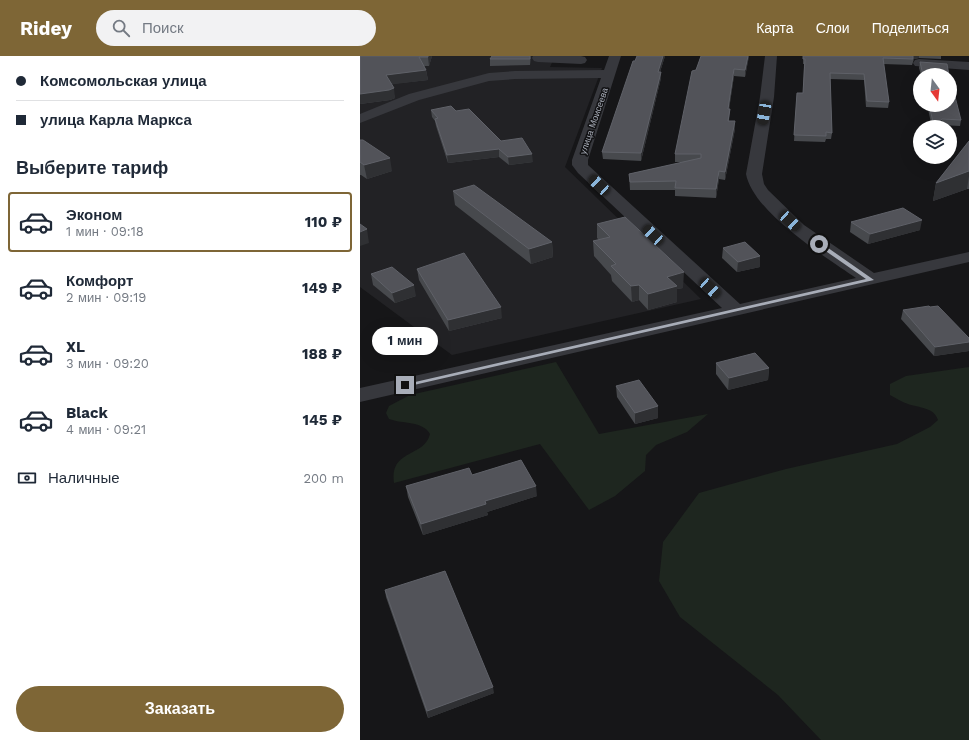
<!DOCTYPE html>
<html lang="ru">
<head>
<meta charset="utf-8">
<style>
  :root { --surface:#fff; --page:#f2f2f3; --text:#1f2937; --muted:#747a83; --line:#e0e1e3; --accent:#7e6636 }
  body { margin:0; font-family:"Work Sans",sans-serif; background:var(--page); color:var(--text); height:100vh; display:flex; flex-direction:column; font-size:15px; white-space:nowrap }
  * { box-sizing:border-box; margin:0 }
  p { font-size:13px; color:var(--muted) }
  .icon { flex:none; width:22px; height:22px; fill:none; stroke:currentColor; stroke-width:2; stroke-linecap:round; stroke-linejoin:round }
  .map { position:relative; flex:1; overflow:hidden }
  .panel { display:flex; flex-direction:column; background:var(--surface); width:360px }
  .panel>* { flex:none }
  .top-card { display:grid; align-content:center; height:88px; padding:0 16px; background:var(--surface) }
  .needle { width:26px; rotate:165deg }
  .fabs { position:absolute; left:553px; top:12px; display:grid; gap:8px }
  .fabs a { display:grid; place-items:center; width:44px; height:44px; border-radius:50%; background:var(--surface); box-shadow:0 4px 16px #0002; font-size:20px }
  .end { position:absolute; width:18px; height:18px; margin:-9px; border:5px solid #a8adb8; background:#111; box-shadow:0 0 0 2px #111 }
  .from { border-radius:50% }
  .bubble { position:absolute; height:28px; border-radius:14px; background:var(--surface); box-shadow:0 4px 16px #0002; font-size:13px; font-weight:700; line-height:28px; text-align:center }
  .car { position:absolute; width:12px; height:24px; margin:-12px -6px; border-radius:5px; box-shadow:0 0 3px 1px #0007; background:linear-gradient(#222 24%,#8ab4d8 0 40%,#222 0 76%,#8ab4d8 0 86%,#222 0) }
  .top-card b { display:flex; align-items:center; gap:14px; height:38px; font-size:15px }
  .top-card b+b { border-top:1px solid var(--line) }
  .top-card i { width:10px; height:10px; background:var(--text) }
  ul { padding:0; list-style:none }
  li { display:flex; align-items:center; gap:12px; height:60px; margin:0 8px 6px; padding:0 8px; border:2px solid transparent; border-radius:4px }
  li div { flex:1 }
  li b { display:block; font-size:15px }
  li em { font-style:normal; font-weight:700 }
  li.selected { border-color:var(--accent) }
  li>.icon { width:36px; height:36px; stroke-width:1.5 }
  h2 { padding:0 16px; font-size:18px; line-height:48px }
  .pay { display:flex; align-items:center; gap:10px; height:44px; padding:0 16px; font-size:15px }
  .pay p { margin-inline-start:auto }
  .primary-button { display:flex; gap:8px; margin-top:auto; padding:8px 16px }
  .primary-button a { flex:1; height:46px; border-radius:24px; background:var(--accent); color:#fff; font-size:16px; font-weight:700; line-height:46px; text-align:center }
  header { display:flex; align-items:center; gap:24px; box-sizing:border-box; height:56px; padding:0 20px; background:var(--accent); color:#fff }
  header strong { font-size:19px }
  nav { display:flex; gap:22px; margin-inline-start:auto; font-size:14px }
  .search { width:280px; height:36px; background:var(--page); display:flex; align-items:center; gap:10px; box-sizing:border-box; padding:0 14px; border-radius:22px; color:var(--muted); font-size:15px }
  main { display:flex; flex:1; min-height:0 }
  .map>svg:first-child { display:block }
</style>
</head>
<body>
<header>
<strong>Ridey</strong>
<div class="search"><svg class="icon" aria-label="search" viewBox="0 0 24 24"><circle cx="10" cy="10" r="6"/><path d="M15 15l6 6"/></svg>Поиск</div>
<nav><a>Карта</a><a>Слои</a><a>Поделиться</a></nav>
</header>
<main>
<section class="panel">
<div class="top-card">
<b><i class="from"></i>Комсомольская улица</b>
<b><i></i>улица Карла Маркса</b>
</div>
<h2>Выберите тариф</h2>
<ul>
<li class="selected"><svg class="icon" aria-label="car" viewBox="0 0 24 24"><path d="M5 17H2v-5l4-1 3-4h7l3 4 3 1v5h-3M9 17h6M6 11h13"/><circle cx="7" cy="17" r="2"/><circle cx="17" cy="17" r="2"/></svg><div><b>Эконом</b><p>1 мин · 09:18</p></div><em>110 ₽</em></li>
<li><svg class="icon" aria-label="car" viewBox="0 0 24 24"><path d="M5 17H2v-5l4-1 3-4h7l3 4 3 1v5h-3M9 17h6M6 11h13"/><circle cx="7" cy="17" r="2"/><circle cx="17" cy="17" r="2"/></svg><div><b>Комфорт</b><p>2 мин · 09:19</p></div><em>149 ₽</em></li>
<li><svg class="icon" aria-label="car" viewBox="0 0 24 24"><path d="M5 17H2v-5l4-1 3-4h7l3 4 3 1v5h-3M9 17h6M6 11h13"/><circle cx="7" cy="17" r="2"/><circle cx="17" cy="17" r="2"/></svg><div><b>XL</b><p>3 мин · 09:20</p></div><em>188 ₽</em></li>
<li><svg class="icon" aria-label="car" viewBox="0 0 24 24"><path d="M5 17H2v-5l4-1 3-4h7l3 4 3 1v5h-3M9 17h6M6 11h13"/><circle cx="7" cy="17" r="2"/><circle cx="17" cy="17" r="2"/></svg><div><b>Black</b><p>4 мин · 09:21</p></div><em>145 ₽</em></li>
</ul>
<div class="pay"><svg class="icon" aria-label="cash" viewBox="0 0 24 24"><path d="M3 7h18v10H3z"/><circle cx="12" cy="12" r="2"/></svg>Наличные<p>200 m</p></div>
<div class="primary-button"><a>Заказать</a></div>
</section>
<div class="map">
<svg width="609" height="684" viewBox="0 0 609 684">
  <rect width="100%" height="100%" fill="#161618"/>
  <path fill="#222225" d="M0,0h195l-5,11 52,1 -37,99 136,132 -249,56 -92,-68z"/>
  <path fill="#1e261f" d="M196,306l43,72 109,-20 -21,18 -31,13 -10,10 -1,16 -30,25 -26,14 -49,-66 -146,39c-5,-34 30,-25 36,-49 -7,-13 -27,-10 -41,-15l-3,-6 3,-7 21,-11z
    M609,311v373h-148l-43,-45 -98,-78 -21,-36 4,-39 36,-49 87,-24 111,-25 33,-17 8,-7c-4,-13 -19,-12 -30,-16 -6,-2 -12,-6 -18,-9v-11l16,-8z"/>
  <g fill="none" stroke-linecap="round" stroke-linejoin="round">
    <path fill="#37383d" fill-rule="evenodd" d="M173,0h48l4,1 2,3 -2,3 -4,1 -43,-2 -4,-1 -2,-3z
      M249,0h12l-33,104v5l152,139 116,-26c-32,-22 -103,-66 -110,-104l14,-77 5,-41h12l-3,41 -12,77 2,10 4,6 36,35 70,48 95,-21v10l-609,140v-14l362,-80 -144,-135 -6,-8v-5l29,-82 -86,1 -26,2 -70,19 -59,23v-9l49,-20 80,-21 26,-2 89,-1z
      M559,3l50,3v8l-54,-4 -2,-3 2,-3z"/>
  </g>
  <path fill="#47494d" d="M0,0h72l-3,10h-5l2,4 2,10 -37,4 4,14 -5,2 -30,4z
    M132,0h39l-1,9 -40,1v-7z
    M277,0h28l-5,16h1v6l-20,83 -38,-2 -1,-7z
    M341,0h48l-4,21 -11,-1 -5,33h1l-1,12 6,8 -10,51 -6,-1 -3,19 -41,-2v-6h-45l-1,-16 55,-12h-9v-8l21,-84z
    M443,0h138v3l-22,-1 -5,1 -2,6 -29,-1 6,38 -1,6 -22,-1 -2,-27 -34,-1 2,54 -1,6h-5l-1,3 -31,-1 3,-48h6l1,-29h-1z
    M560,6l29,13h-28l-2,-7z
    M567,49h23l11,15 -1,6 -19,-1 -2,2h-7z
    M71,54l25,1 77,51 -24,3 -10,-8 -51,6 -12,-37 -1,-5 -3,-4z
    M0,84l32,31 -25,8 -6,-4h-1z
    M609,85v48h-2l-34,12 3,-18z
    M93,135l99,51 1,15 -22,7 -76,-59z
    M491,166l69,8 -52,14 -18,-12z
    M237,168l86,64 -6,1v13l-29,8 -9,-10 -7,2 -20,-21 -1,-6 -17,-19 -1,-15 6,-1 -2,-2z
    M363,192l37,8v11l-23,5 -15,-14z
    M57,213l85,49 -53,13 -30,-51z
    M11,218l45,22 -21,7 -22,-18z
    M543,254l66,28v13l-35,5 -33,-37z
    M356,307l53,5 -1,12 -40,10 -12,-16z
    M256,330l42,20v12l-23,6 -18,-27z
    M112,419l65,21 -50,16 1,3 -65,20 -15,-38 -2,-11z
    M25,534l109,103 -66,25 -42,-121z"/>
  <path fill="#2f3033" d="M68,0h4l-3,10 -1,-9z
    M170,0h1l-1,9z
    M303,0h2l-7,22v-6z
    M388,0h1l-4,21v-7z
    M553,0h6v2l-5,1 -1,1v-1h-1z
    M374,13v7l-6,41v-8z
    M66,14l2,10 -41,5 -1,-10z
    M301,16v6l-20,83v-8z
    M34,32l1,10 -5,2 -30,4v-10z
    M582,63l-1,6 -2,2h-5v-1z
    M375,65v8l-10,51v-8z
    M139,93v8l-51,6 -1,-8z
    M172,98l1,8 -24,3 -1,-8z
    M30,102l2,13 -25,8 -3,-14z
    M359,115v8l-3,19v-9z
    M609,115v5l-2,13 -34,12 3,-18z
    M562,164l-2,10 -52,14 2,-10z
    M7,173l2,14 -9,3v-14z
    M192,186l1,15 -22,7 -2,-15z
    M400,200v11l-23,5 1,-10z
    M324,216l-1,16 -6,1v13l-29,8v-16l19,-17z
    M54,229l2,11 -21,7 -3,-10z
    M279,229v15l-7,2 -1,-16z
    M141,251l1,11 -53,13 -1,-11z
    M609,286v9l-35,5 1,-9z
    M409,312l-1,12 -40,10 1,-12z
    M298,350v12l-23,6v-11z
    M176,430l1,10 -50,16 1,3 -65,20 -2,-11 64,-23z
    M133,631l1,6 -66,25 -1,-7z"/>
  <path fill="#525359" stroke="#5f6168" d="M0,0h68v1h-9l7,13 -40,5 8,13 -5,2 -29,4z
    M132,0h38v3h-40z
    M277,0h26l-5,16h3l-20,81 -39,-1 31,-91h2z
    M341,0h47l-3,14 -11,-1 -6,40h2l-2,12h7l-10,51 -6,-1 -3,18 -41,-1 1,-7 -46,1 -1,-8 72,-16v-4h-26l17,-83 4,-1z
    M443,0h110v3l-30,-1 6,44 -22,-1 -3,-27 -34,-1 2,60 -6,-1v4l-32,-1 3,-42h6l2,-34h-2z
    M560,6l27,2 2,11h-26z
    M590,21l11,43 -19,-1 -8,7 -5,-21h21z
    M91,50l5,5 13,-2 32,32 21,-3 10,16 -24,3 -9,-8 -52,6 -12,-36 3,-1 -7,-8z
    M0,84h3l27,18 -26,7 -4,-3z
    M609,85v30l-33,12z
    M114,129l78,57 -23,7 -76,-58z
    M543,152l19,12 -52,14 -19,-12z
    M265,161l59,55 -17,5 10,9 -29,8 -9,-9 -8,1 -20,-20 5,-2 -23,-23 17,-4 -13,-13z
    M0,168l7,5 -7,3z
    M385,186l15,14 -22,6 -15,-14z
    M104,197l37,54 -53,13 -31,-51z
    M32,211l22,18 -22,8 -21,-19z
    M569,250l1,1 8,-1 31,32v4l-34,5 -32,-37z
    M395,297l14,15 -40,10 -13,-15z
    M279,324l19,26 -23,7 -19,-27z
    M161,404l15,26 -51,15 1,3 -65,20 -15,-38 63,-18 3,7z
    M85,515l48,116 -66,24 -42,-121z"/>
  <path fill="#a8adb8" d="M457,187h4l53,37 -469,107 -3,-2 464,-106 -49,-34z"/>
  <g text-anchor="middle" dominant-baseline="central" stroke-width="3" stroke-linejoin="round" paint-order="stroke">
    <g font-size="9" fill="#a8adb8" stroke="#111113">
      <text transform="translate(234 65) rotate(-71)">улица Моисеева</text>
    </g>
  </g>
</svg>
<div class="fabs">
<a><svg class="needle" viewBox="-14 -14 28 28"><path d="M0-13l5 13h-10z" fill="#e53935"/><path d="M0 13l5-13h-10z" fill="#747a83"/></svg></a>
<a><svg class="icon" aria-label="layers" viewBox="0 0 24 24"><path d="M12 4l9 5-9 5-9-5zM3 14l9 5 9-5"/></svg></a>
</div>
<i class="end from" style="left:459px;top:188px"></i>
<i class="end" style="left:45px;top:329px"></i>
<div class="bubble" style="left:12px;top:271px;width:66px">1 мин</div>
<i class="car" style="left:404px;top:57px;rotate:190deg"></i>
<i class="car" style="left:239px;top:129px;rotate:313deg"></i>
<i class="car" style="left:430px;top:165px;rotate:133deg"></i>
<i class="car" style="left:293px;top:179px;rotate:313deg"></i>
<i class="car" style="left:350px;top:232px;rotate:133deg"></i>
</div>
</main>
</body>
</html>
